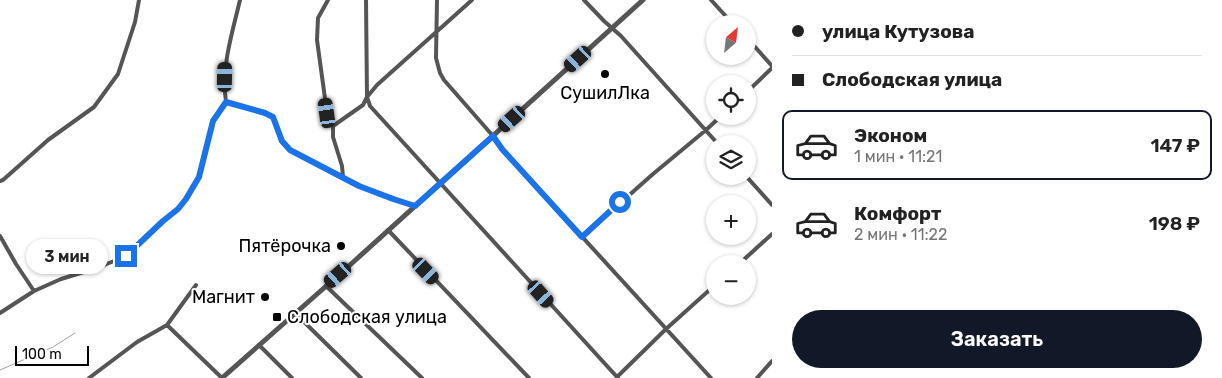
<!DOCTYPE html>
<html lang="ru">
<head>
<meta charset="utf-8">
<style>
  :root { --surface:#fff; --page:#f2f2f2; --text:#222; --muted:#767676; --line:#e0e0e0; --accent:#111827 }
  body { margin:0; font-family:Rubik,sans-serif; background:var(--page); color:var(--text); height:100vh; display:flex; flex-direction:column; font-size:19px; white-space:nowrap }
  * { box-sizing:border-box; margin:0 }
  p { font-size:16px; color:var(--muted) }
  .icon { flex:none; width:28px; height:28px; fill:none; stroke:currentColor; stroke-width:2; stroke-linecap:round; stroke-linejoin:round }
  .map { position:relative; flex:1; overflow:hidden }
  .panel { display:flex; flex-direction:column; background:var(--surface); width:450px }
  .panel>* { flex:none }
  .banner { display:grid; align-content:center; height:110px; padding:0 20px; background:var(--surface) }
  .needle { width:32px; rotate:28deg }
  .fabs { position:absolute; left:706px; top:15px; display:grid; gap:10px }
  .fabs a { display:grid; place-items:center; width:50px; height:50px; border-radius:50%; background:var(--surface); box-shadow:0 1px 4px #0004; font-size:25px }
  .scale { position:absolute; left:15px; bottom:12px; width:74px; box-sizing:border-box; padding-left:5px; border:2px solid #000; border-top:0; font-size:14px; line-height:18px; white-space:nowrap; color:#000; -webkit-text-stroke:4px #fff; paint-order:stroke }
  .end { position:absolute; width:22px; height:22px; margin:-11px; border:6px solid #1a73e8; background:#fff; box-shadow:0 0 0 2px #fff }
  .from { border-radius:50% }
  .bubble { position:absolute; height:35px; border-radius:18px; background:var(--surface); box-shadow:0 1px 4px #0004; font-size:16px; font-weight:600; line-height:35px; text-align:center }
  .car { position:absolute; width:15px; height:30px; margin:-15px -8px; border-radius:6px; box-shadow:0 0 4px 1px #0007; background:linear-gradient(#222 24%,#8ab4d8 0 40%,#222 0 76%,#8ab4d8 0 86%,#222 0) }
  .banner b { display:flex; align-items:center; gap:18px; height:48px; font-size:19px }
  .banner b+b { border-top:1px solid var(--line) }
  .banner i { width:12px; height:12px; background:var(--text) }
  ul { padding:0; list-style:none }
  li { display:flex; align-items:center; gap:15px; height:70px; margin:0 10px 8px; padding:0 10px; border:2px solid transparent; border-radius:10px }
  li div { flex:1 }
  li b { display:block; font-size:19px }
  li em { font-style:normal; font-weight:600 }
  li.on { border-color:var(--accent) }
  li>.icon { width:45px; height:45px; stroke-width:1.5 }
  .cta { display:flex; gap:10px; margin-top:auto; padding:10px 20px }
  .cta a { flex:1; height:58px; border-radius:30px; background:var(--accent); color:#fff; font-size:20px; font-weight:600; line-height:58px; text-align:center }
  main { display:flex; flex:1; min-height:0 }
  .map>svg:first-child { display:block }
</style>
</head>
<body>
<main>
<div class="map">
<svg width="772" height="378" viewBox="0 0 772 378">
  <rect width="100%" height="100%" fill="#fff"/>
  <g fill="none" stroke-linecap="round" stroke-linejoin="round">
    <path stroke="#a3a3a3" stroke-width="1" d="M0,370l53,-23 22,-14"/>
    <path stroke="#555" stroke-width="4" d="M240,0c-8,34 -19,67 -14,102l39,11 8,4 8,24 9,9 69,36 56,20
      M328,0l-10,18 -1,22 10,73 6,13v11l9,29 1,11
      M366,0l1,97 3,9 248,272
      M437,0l-1,58 4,15 4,7 49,56 9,13 209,229
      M584,0l20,21 17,15 97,108
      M711,0l22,24
      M748,39l24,27
      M748,91l24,-23
      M333,126l30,-21 4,-8 10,-12 95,-85
      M746,176l26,29
      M0,181l3,-1 45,-40 46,-33 24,-33 17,-52 4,-22
      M388,230l141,148
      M0,236l16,28 18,27
      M582,237l71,-63 53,-44 15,-14
      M739,264l33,-30
      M326,286l96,92
      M0,313l34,-22 27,-12 36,-11 29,-12 37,-35 15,-12 8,-10 13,-22 14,-56 13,-19
      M295,313l66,65
      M167,325l55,53
      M259,345l33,33
      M617,377l49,-48 49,-44
      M89,378l48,-36 30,-17 29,-40
      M757,378l15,-17"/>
    <path stroke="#555" stroke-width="5" d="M222,378l128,-113 293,-265"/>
  </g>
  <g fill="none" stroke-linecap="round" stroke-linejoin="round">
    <path stroke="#1a73e8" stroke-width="6" d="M126,256l37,-35 15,-12 8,-10 13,-22 14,-56 13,-19 39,11 8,4 9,24 8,9 69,36 34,13 22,7 78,-70 9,13 80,88 38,-35"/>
  </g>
  <g fill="#000" stroke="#fff" stroke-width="2">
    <circle cx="605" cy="74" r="5"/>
    <circle cx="341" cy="246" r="5"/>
    <circle cx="265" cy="297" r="5"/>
    <rect x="272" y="312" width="10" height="10" rx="2.5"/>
  </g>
  <g text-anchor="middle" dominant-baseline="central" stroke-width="4" stroke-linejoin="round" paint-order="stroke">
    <g font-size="18" fill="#000" stroke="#fff" text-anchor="end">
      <text x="605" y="93" text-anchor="middle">СушилЛка</text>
      <text x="331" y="246">Пятёрочка</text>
      <text x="255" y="297">Магнит</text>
      <text x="287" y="317" text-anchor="start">Слободская улица</text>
    </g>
  </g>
</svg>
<div class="fabs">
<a><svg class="needle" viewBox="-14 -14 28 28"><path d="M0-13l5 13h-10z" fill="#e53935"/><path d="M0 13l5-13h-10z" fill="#767676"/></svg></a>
<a><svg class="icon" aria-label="locate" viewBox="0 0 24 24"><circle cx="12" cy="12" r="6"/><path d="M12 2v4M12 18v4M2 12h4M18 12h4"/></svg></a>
<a><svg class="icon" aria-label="layers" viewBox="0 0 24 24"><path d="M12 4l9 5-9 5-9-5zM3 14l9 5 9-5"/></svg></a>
<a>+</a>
<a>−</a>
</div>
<div class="scale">100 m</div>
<i class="end from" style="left:620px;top:202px"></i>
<i class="end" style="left:126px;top:256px"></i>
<div class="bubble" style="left:26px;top:239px;width:82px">3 мин</div>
<i class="car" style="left:578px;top:59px;rotate:228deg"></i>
<i class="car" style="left:225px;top:77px;rotate:1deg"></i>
<i class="car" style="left:327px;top:113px;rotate:352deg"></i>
<i class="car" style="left:512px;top:119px;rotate:228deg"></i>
<i class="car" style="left:426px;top:271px;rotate:136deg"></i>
<i class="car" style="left:338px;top:275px;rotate:229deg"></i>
<i class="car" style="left:541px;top:294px;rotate:138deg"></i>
</div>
<section class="panel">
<div class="banner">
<b><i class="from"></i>улица Кутузова</b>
<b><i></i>Слободская улица</b>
</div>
<ul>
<li class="on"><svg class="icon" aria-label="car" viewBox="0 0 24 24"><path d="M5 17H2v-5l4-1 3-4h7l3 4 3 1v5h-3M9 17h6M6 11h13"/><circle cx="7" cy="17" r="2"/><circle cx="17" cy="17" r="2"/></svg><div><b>Эконом</b><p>1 мин · 11:21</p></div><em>147 ₽</em></li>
<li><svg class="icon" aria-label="car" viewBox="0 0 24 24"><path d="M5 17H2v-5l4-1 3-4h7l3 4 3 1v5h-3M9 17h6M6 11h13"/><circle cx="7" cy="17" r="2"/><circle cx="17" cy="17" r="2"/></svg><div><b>Комфорт</b><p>2 мин · 11:22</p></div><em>198 ₽</em></li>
</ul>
<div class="cta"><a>Заказать</a></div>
</section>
</main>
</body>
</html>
